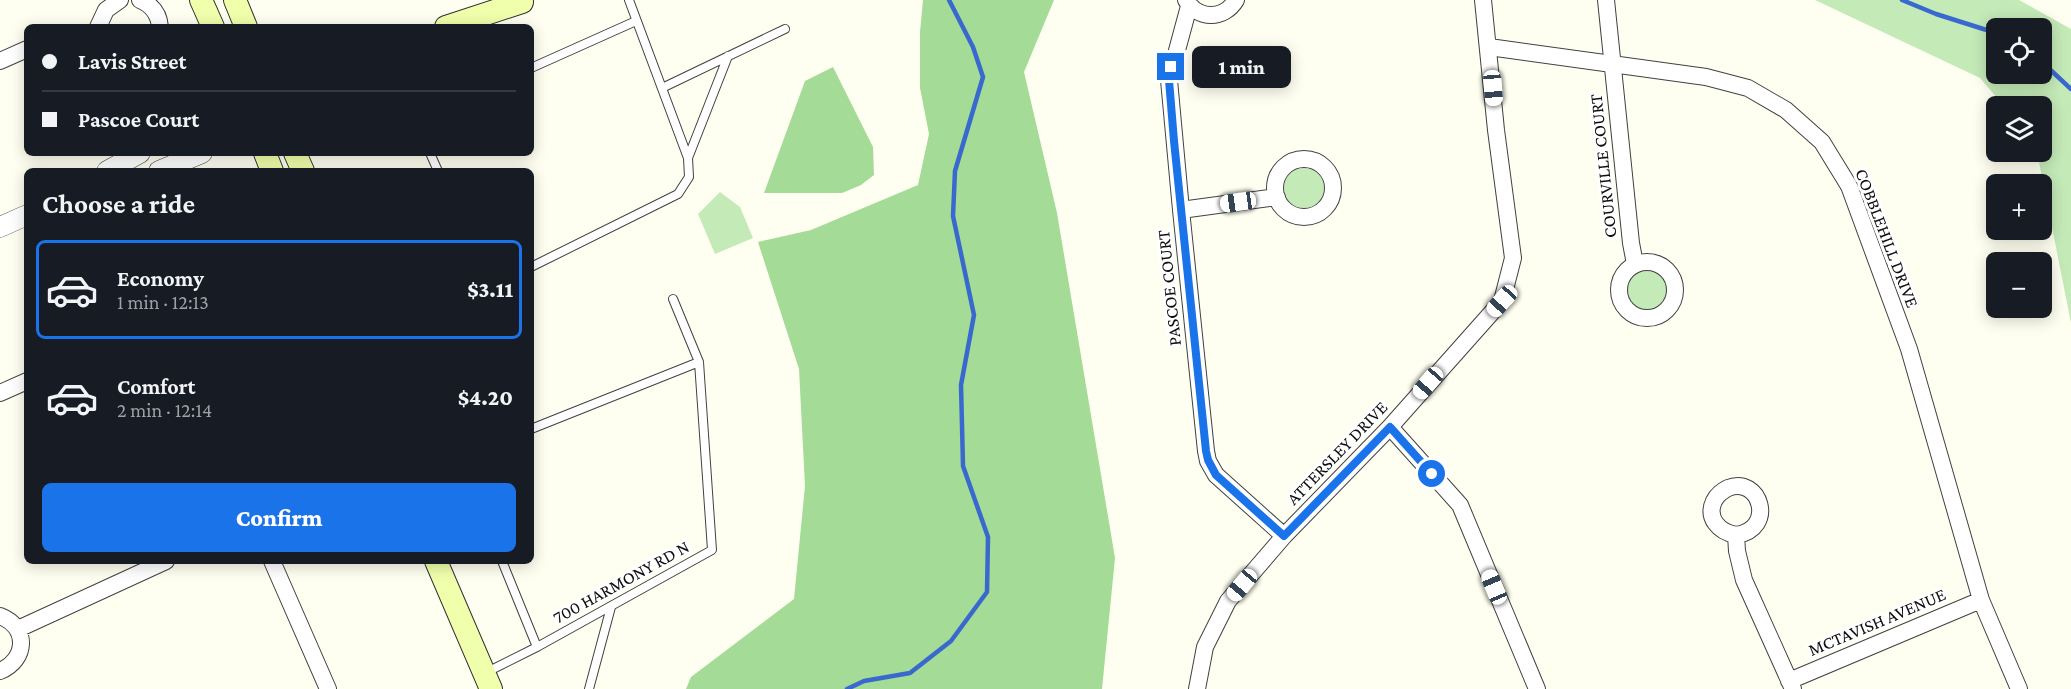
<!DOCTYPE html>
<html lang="en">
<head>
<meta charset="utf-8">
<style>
  :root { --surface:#171b24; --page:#20242c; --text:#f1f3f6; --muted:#9ea1a6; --line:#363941; --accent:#1a73e8 }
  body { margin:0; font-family:"Crimson Pro",serif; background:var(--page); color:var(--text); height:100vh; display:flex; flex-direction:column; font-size:22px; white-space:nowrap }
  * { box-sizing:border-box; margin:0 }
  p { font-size:20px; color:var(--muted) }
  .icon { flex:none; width:33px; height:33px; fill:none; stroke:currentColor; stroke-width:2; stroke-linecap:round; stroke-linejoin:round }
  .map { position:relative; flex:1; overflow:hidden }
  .sheet { position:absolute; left:24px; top:168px; width:510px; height:396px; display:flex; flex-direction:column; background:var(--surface); border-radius:9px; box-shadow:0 3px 15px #0003 }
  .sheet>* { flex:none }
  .banner { position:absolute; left:24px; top:24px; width:510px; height:132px; border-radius:9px; box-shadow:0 3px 15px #0003; display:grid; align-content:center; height:132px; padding:0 18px; background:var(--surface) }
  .tools { position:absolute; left:1986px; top:18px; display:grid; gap:12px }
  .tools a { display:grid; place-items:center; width:66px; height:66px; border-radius:9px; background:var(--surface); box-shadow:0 3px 15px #0003; font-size:30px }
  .end { position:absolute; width:27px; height:27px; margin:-14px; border:8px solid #1a73e8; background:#fff; box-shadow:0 0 0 3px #fff }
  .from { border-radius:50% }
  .bubble { position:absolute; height:42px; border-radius:9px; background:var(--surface); box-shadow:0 3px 15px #0003; font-size:20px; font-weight:800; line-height:42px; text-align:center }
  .car { position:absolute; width:18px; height:36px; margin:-18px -9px; border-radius:8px; box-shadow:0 0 4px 2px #0007; background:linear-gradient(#fff 24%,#345 0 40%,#fff 0 76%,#345 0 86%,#fff 0) }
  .banner b { display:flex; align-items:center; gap:21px; height:57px; font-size:22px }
  .banner b+b { border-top:2px solid var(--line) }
  .banner i { width:15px; height:15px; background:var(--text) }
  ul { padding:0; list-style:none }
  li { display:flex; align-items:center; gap:18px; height:99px; margin:0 12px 9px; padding:0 6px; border:3px solid transparent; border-radius:9px }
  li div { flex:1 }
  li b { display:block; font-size:22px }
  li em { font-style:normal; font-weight:800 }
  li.on { border-color:var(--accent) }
  li>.icon { width:54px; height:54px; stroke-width:1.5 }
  h2 { padding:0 18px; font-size:27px; line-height:72px }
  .action { display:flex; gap:12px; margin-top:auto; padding:12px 18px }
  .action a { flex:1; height:69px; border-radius:9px; background:var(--accent); color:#fff; font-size:24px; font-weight:800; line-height:69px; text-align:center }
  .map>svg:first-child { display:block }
</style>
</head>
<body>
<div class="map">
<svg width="2071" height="689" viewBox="0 0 2071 689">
  <rect width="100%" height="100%" fill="#fefff0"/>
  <path fill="#c4eab8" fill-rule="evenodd" d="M1815,0h204l52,29v294l-34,-171h5v-46h-38l-24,-28zM1996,28h46v46h-46z
    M1284 188a20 20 0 1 1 40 0a20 20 0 1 1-40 0Z
    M720,192l20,15 13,31 -38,16 -17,-40z
    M1627 290a21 21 0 1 1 42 0a21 21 0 1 1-42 0Z"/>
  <path fill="#a3db97" d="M923,0h131l-30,72 33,141 58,345 -13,131h-416l5,-12 103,-78 11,-113 -6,-117 -41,-127 53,-12 107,-45 11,-51 -9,-46v-56z
    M833,67l40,80 1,28 -13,10 -19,8h-78l41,-112z"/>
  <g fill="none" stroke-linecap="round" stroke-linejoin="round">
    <path stroke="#3969cf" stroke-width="4.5" d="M1902,0l34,14 60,19
      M2042,62l29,27
      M847,689l17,-8 46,-8 41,-32 36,-49 1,-55 -25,-71 -2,-81 13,-70 -21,-99 2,-45 28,-94 -10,-30 -24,-47"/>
    <defs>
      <path id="service" d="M531,68l105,-47
        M662,88l123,-59
        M430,153l8,18
        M688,158l40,-102
        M531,267l147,-73 11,-17 -1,-19 -59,-158
        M531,429l168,-67
        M502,561l35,86
        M485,673l52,-26 175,-97 -13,-188 -26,-63
        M589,689l22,-82"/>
      <path id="minor" d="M140,0c12,5 19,14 20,27
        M1186,0c12,20 38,20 50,0
        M1606,0l25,243 4,21
        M1189,6l-20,74 12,130 25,241 2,10 8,14 68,61
        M98,27l8,-17 14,-10
        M1489,47l217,30 42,11 38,22 36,32 27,44 60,163 72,251 38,89
        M0,61l27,-12
        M1275 188a29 29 0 1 1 58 0a29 29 0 1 1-58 0Z
        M1181,210l96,-13
        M1619 290a28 28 0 1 1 56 0a28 28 0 1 1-56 0Z
        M0,393l27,-12
        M1390,427l70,78 77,184
        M1736,535c-17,-3 -30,-17 -22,-34 3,-6 8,-10 14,-13 32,-13 49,41 8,47l1,16 7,29 49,109
        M272,561l56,128
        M0,616c29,11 27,44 0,55
        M18,629l148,-68
        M1789,681l192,-81
        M1197,689l8,-42 23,-46 56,-65 106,-109 112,-126 11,-43 -17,-128 -13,-130"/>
      <path id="tertiary" d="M107,171l33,-18
        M159,171l43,-18
        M0,227l27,-12"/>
      <path id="secondary" d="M201,0l12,27
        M235,0l11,27
        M446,27l76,-25
        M265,153l7,18
        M295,153l8,18
        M436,561l55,128"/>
    </defs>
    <use href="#service" stroke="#414141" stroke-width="10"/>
    <use href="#minor" stroke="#414141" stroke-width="18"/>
    <use href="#tertiary" stroke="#414141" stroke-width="21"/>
    <use href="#secondary" stroke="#303030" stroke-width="24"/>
    <use href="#service" stroke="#fff" stroke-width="8"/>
    <use href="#minor" stroke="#fff" stroke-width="16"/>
    <use href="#tertiary" stroke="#fff" stroke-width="20"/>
    <use href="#secondary" stroke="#f0ffab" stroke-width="22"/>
  </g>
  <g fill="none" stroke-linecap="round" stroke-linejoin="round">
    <path stroke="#1a73e8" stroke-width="8" d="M1171,67l-2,13 5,61 32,310 2,9 8,15 68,61 106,-109 42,47"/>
  </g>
  <g text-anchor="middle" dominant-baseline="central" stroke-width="6" stroke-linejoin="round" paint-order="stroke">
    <g font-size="18" fill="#0e0e0e" stroke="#fff">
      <text transform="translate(1603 166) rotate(-96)">COURVILLE COURT</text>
      <text transform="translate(1887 238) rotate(69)">COBBLEHILL DRIVE</text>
      <text transform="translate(1169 288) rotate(-96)">PASCOE COURT</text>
      <text transform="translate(1337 453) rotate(-46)">ATTERSLEY DRIVE</text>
      <text transform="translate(621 582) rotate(-29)">700 HARMONY RD N</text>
      <text transform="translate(1877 622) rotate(-23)">MCTAVISH AVENUE</text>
    </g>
  </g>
</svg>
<div class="tools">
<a><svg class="icon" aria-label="locate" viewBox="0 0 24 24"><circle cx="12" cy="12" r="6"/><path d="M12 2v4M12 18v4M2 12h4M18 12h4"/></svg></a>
<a><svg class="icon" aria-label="layers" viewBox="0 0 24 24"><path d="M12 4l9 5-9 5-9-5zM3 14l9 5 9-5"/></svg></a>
<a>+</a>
<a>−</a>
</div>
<i class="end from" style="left:1432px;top:474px"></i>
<i class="end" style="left:1171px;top:67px"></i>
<div class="bubble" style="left:1192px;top:46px;width:99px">1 min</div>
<i class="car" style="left:1493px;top:88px;rotate:175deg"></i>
<i class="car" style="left:1238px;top:202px;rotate:262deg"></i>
<i class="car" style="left:1502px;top:301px;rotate:222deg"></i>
<i class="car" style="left:1428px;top:383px;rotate:221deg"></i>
<i class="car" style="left:1242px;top:585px;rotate:220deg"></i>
<i class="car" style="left:1494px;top:587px;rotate:337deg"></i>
<div class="banner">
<b><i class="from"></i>Lavis Street</b>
<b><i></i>Pascoe Court</b>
</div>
<section class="sheet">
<h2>Choose a ride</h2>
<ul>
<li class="on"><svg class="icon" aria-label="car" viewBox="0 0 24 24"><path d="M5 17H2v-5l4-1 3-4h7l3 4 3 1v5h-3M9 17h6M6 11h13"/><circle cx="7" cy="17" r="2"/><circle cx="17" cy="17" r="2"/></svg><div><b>Economy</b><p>1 min · 12:13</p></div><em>$3.11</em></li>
<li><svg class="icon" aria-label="car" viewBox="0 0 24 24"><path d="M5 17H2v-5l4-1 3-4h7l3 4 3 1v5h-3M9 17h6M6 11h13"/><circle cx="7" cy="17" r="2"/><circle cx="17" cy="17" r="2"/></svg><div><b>Comfort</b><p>2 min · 12:14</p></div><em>$4.20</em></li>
</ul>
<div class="action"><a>Confirm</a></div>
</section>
</div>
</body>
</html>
